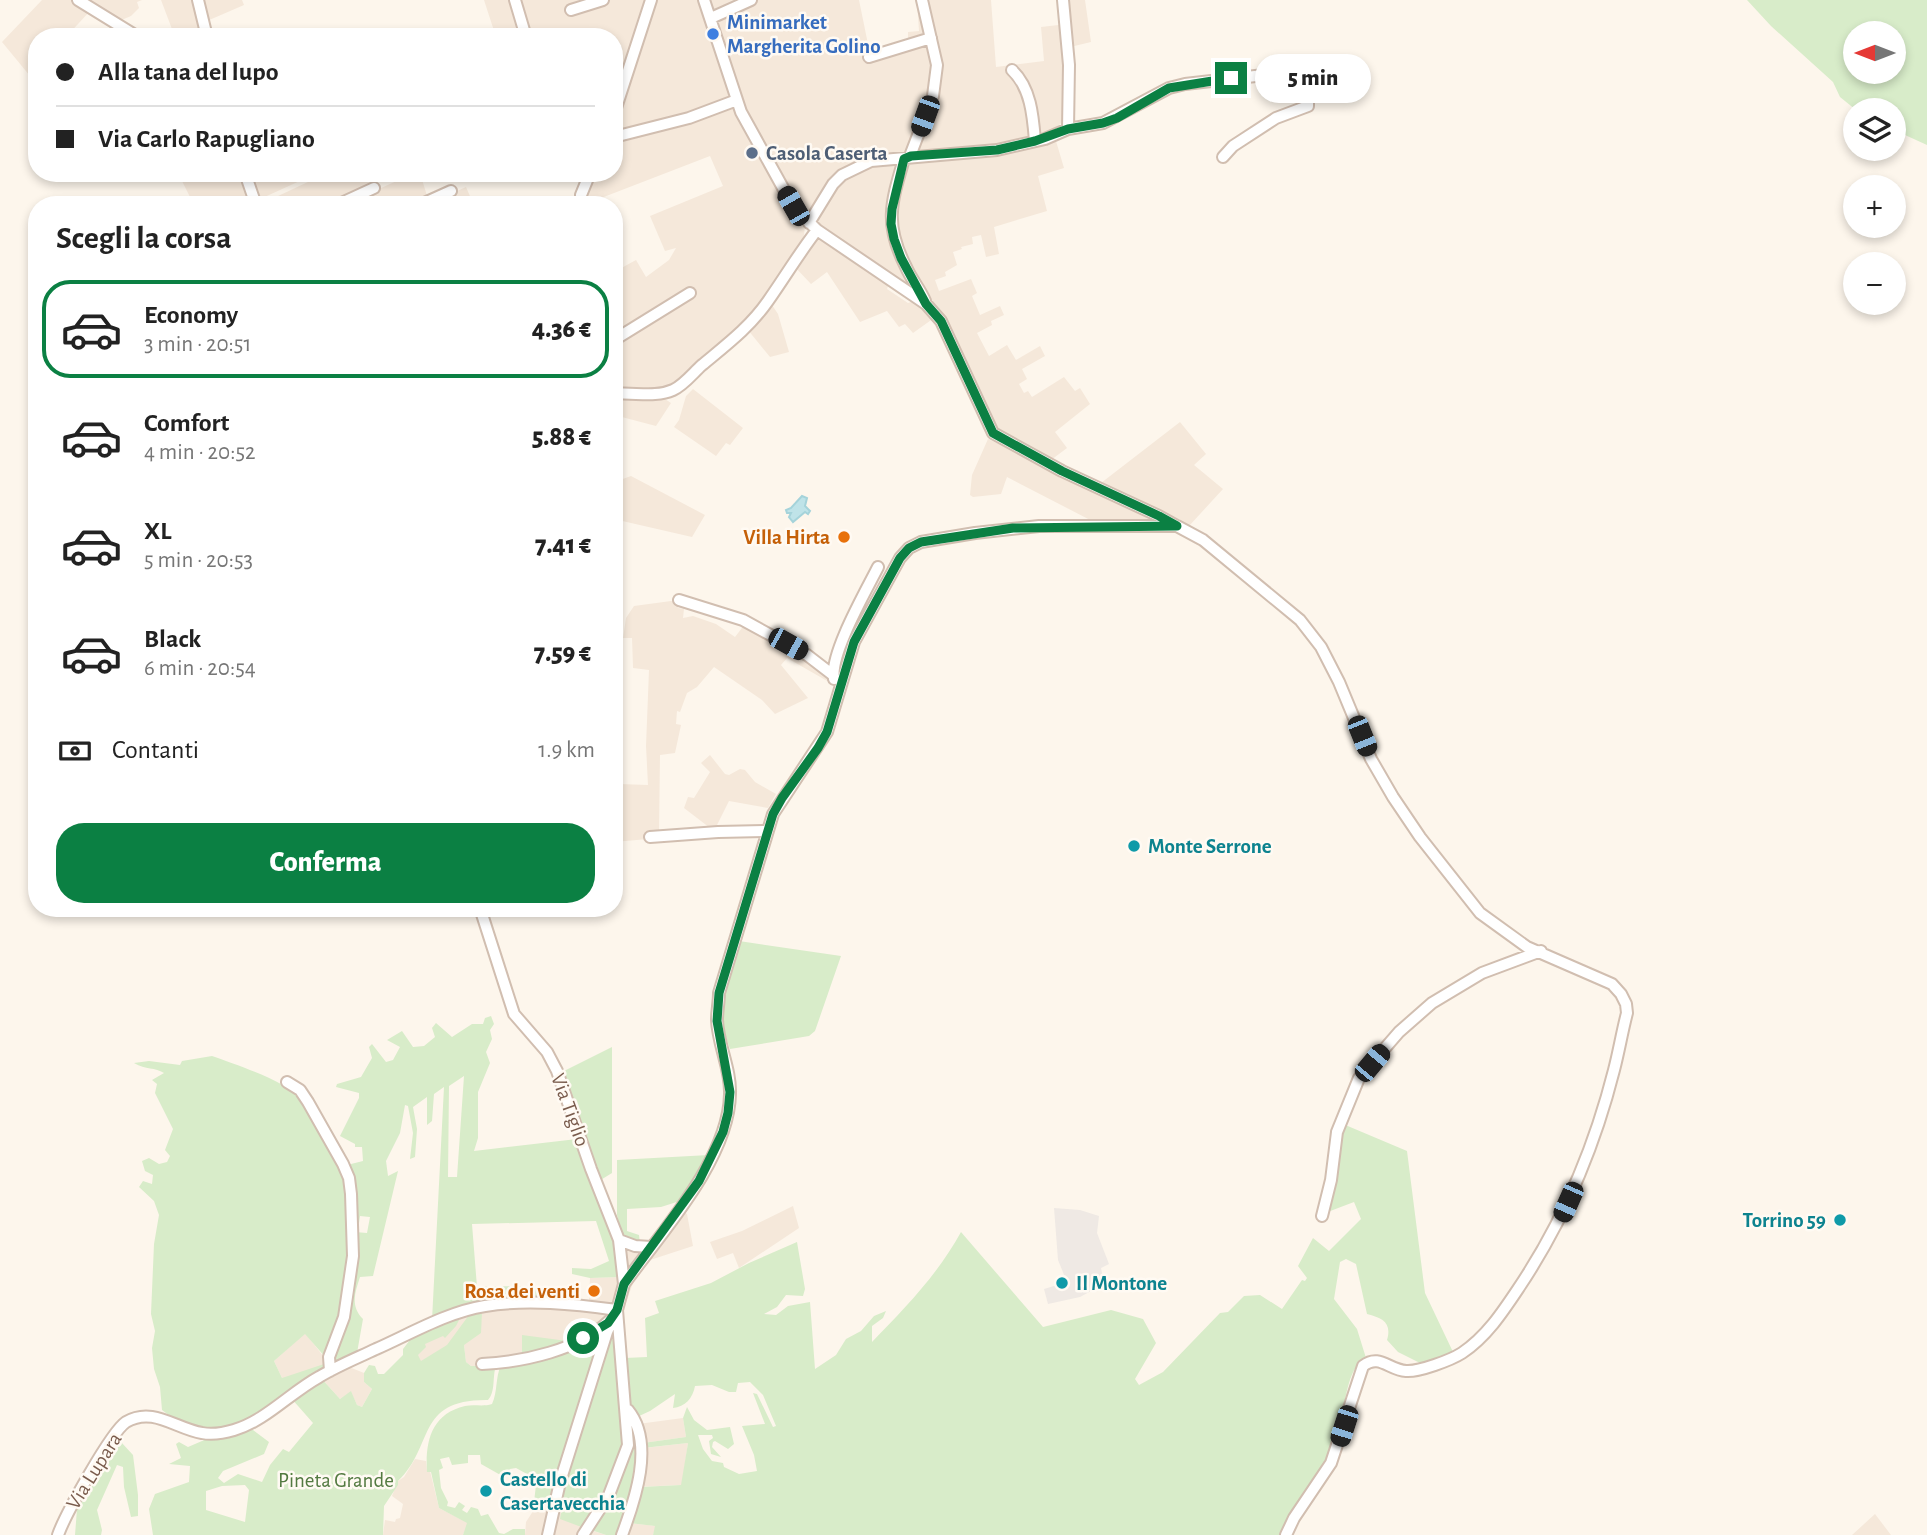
<!DOCTYPE html>
<html lang="it">
<head>
<meta charset="utf-8">
<style>
  :root { --surface:#fff; --page:#f2f2f2; --text:#222; --muted:#767676; --line:#e0e0e0; --accent:#0b8043 }
  body { margin:0; font-family:"Alegreya Sans",sans-serif; background:var(--page); color:var(--text); height:100vh; display:flex; flex-direction:column; font-size:26px; white-space:nowrap }
  * { box-sizing:border-box; margin:0 }
  p { font-size:23px; color:var(--muted) }
  .icon { flex:none; width:38px; height:38px; fill:none; stroke:currentColor; stroke-width:2; stroke-linecap:round; stroke-linejoin:round }
  .map { position:relative; flex:1; overflow:hidden }
  .panel { position:absolute; left:28px; top:196px; width:595px; height:721px; display:flex; flex-direction:column; background:var(--surface); border-radius:28px; box-shadow:0 4px 10px #0003 }
  .panel>* { flex:none }
  .top-card { position:absolute; left:28px; top:28px; width:595px; height:154px; border-radius:28px; box-shadow:0 4px 10px #0003; display:grid; align-content:center; height:154px; padding:0 28px; background:var(--surface) }
  .needle { width:46px; rotate:270deg }
  .controls { position:absolute; left:1843px; top:21px; display:grid; gap:14px }
  .controls a { display:grid; place-items:center; width:63px; height:63px; border-radius:50%; background:var(--surface); box-shadow:0 4px 10px #0003; font-size:35px }
  .end { position:absolute; width:32px; height:32px; margin:-16px; border:9px solid #0b8043; background:#fff; box-shadow:0 0 0 4px #fff }
  .from { border-radius:50% }
  .bubble { position:absolute; height:49px; border-radius:24px; background:var(--surface); box-shadow:0 4px 10px #0003; font-size:23px; font-weight:800; line-height:49px; text-align:center }
  .car { position:absolute; width:21px; height:42px; margin:-21px -10px; border-radius:9px; box-shadow:0 0 5px 2px #0007; background:linear-gradient(#222 24%,#8ab4d8 0 40%,#222 0 76%,#8ab4d8 0 86%,#222 0) }
  .top-card b { display:flex; align-items:center; gap:24px; height:66px; font-size:26px }
  .top-card b+b { border-top:2px solid var(--line) }
  .top-card i { width:18px; height:18px; background:var(--text) }
  ul { padding:0; list-style:none }
  li { display:flex; align-items:center; gap:21px; height:98px; margin:0 14px 10px; padding:0 14px; border:4px solid transparent; border-radius:28px }
  li div { flex:1 }
  li b { display:block; font-size:26px }
  li em { font-style:normal; font-weight:800 }
  li.active { border-color:var(--accent) }
  li>.icon { width:63px; height:63px; stroke-width:1.5 }
  h2 { padding:0 28px; font-size:32px; line-height:84px }
  .pay { display:flex; align-items:center; gap:18px; height:77px; padding:0 28px; font-size:26px }
  .pay p { margin-inline-start:auto }
  .button { display:flex; gap:14px; margin-top:auto; padding:14px 28px }
  .button a { flex:1; height:80px; border-radius:28px; background:var(--accent); color:#fff; font-size:28px; font-weight:800; line-height:80px; text-align:center }
  .map>svg:first-child { display:block }
</style>
</head>
<body>
<div class="map">
<svg width="1927" height="1535" viewBox="0 0 1927 1535">
  <rect width="100%" height="100%" fill="#fdf6ec"/>
  <path fill="#f5e8da" d="M42,0h31l17,11 -24,26h-29v31l-7,8 -28,-34z
    M84,0h58l-5,2 2,6 -8,8 -14,6z
    M161,0h34l8,37h-28z
    M202,0h40l2,5 -37,16z
    M484,0h375l11,54 38,-12v-10l11,-1 -2,-31h74l5,67 48,-6 -3,-34 26,-3 -1,-24h19l6,42 -25,6 1,69 -14,14 11,37 -26,8 9,35 -53,16 5,27 -13,3 -5,-22 -9,2 1,7 -12,3 1,2 -9,3 4,13 -12,7 1,4 -11,4 4,11 32,-12 6,14 -5,3 8,19 20,-9 4,9 -13,6 1,4 -15,8 12,23 18,-11 9,15 24,-14 5,10 -23,13 5,10 -8,5 5,9 4,-2 4,6 32,-20 11,14 5,-3 10,16 -35,28 12,16 -16,12 -57,-32 -54,-114 -9,-12 -13,-6 -101,-71 -2,-5 -10,7 -2,16 -40,59 -21,23 -57,51 -22,13 -49,1v-118l22,-12 10,17 23,-17 7,-12 -11,3 -15,-35 73,-30 -13,-30 -127,49 9,-32h22v-136h-118z
    M178,173h63l10,30 -57,2z
    M248,173h51l3,7 -44,20z
    M327,173h52l3,6 -56,26h-67z
    M414,173h6l8,26 -13,6h-71z
    M466,187l7,16 -5,2h-42z
    M819,234l70,49 -2,6 21,14 6,-2 20,17 -21,15 -8,-9 -6,3 -12,-16 -27,11 -33,-50 -16,12 -18,-19z
    M772,305l6,9 11,38 -19,5 -22,-27z
    M693,389l50,39 -13,17 -4,-2 -10,13 -42,-29 5,-7 7,-24z
    M614,396l48,1 9,6 -15,23 -38,-10 -4,12z
    M1180,422l26,32 -12,11 29,24 -34,37 -88,-43z
    M988,439l165,77v5l-59,1 -87,-45 -6,17 -28,3 -3,-2 2,-20z
    M631,476l74,39 -13,22 -74,-17 -4,-38z
    M671,601l5,1 2,6 6,1 -1,9 10,-2 23,8 19,13 10,-13 40,21 46,33 -2,4 -42,-24 -6,7 27,33 -33,16 -13,-14 -48,-33 -17,20 -10,6 -7,19 -3,-1 -1,13 5,1 -6,28 -15,2 -1,77 -11,7 -34,3v-112h3l2,54 29,1 -2,-39 3,-76 -16,-2 -1,-30h-9l3,-20 8,-12z
    M710,755l15,19 4,1 11,-6 5,1 10,12 21,12 -8,14 -39,-7 -15,30 -30,-23 4,-11 6,1 16,-26 -9,-9z
    M793,1206l6,22 -60,40 -6,-15 -16,6 -7,-17 32,-11z
    M678,1208l9,6 6,32 -46,15 -14,22 -17,47 -33,13 -102,23h-10l-5,-4 -2,-17 -45,18 -7,-11 53,-47 20,-5 28,-2 76,2 1,-22 30,-1 -5,-35 29,3z
    M305,1333l19,24 40,16v9l8,7 -10,18 -5,-2 -6,-13 -11,7 -19,-21h-39l-8,-17z
    M683,1418l3,19 -43,6 1,5 44,-5 -6,42 -48,2 4,-63z
    M415,1459l11,2 1,10h3l9,37 29,15 -5,12h-80l2,-15 10,2 1,-3 4,-1 3,-14 -11,-8 6,-15 6,-4z
    M554,1493l9,8 -2,9 23,18 22,7h-81l1,-13 11,-17 -3,-3z
    M1875,1514l16,21h-39z
    M629,1523l27,3 -3,9h-33z"/>
  <path fill="#efe9e4" d="M1054,1208l26,2 19,6 -2,17 12,31 -8,4 3,16 -24,13 -32,7 -4,-15 23,-7 -9,-22z"/>
  <path fill="#d8ecc9" fill-rule="evenodd" d="M1747,0h180v145l-33,-15v-20h-38l-16,-13 -7,-15 -62,-56zM1855,33h39v39h-39z
    M739,941l102,15 -26,75 -6,5 -79,13c-3,-9 -6,-18 -8,-27 -4,-27 10,-56 17,-81z
    M491,1016l3,8 -4,6 2,9 -6,13 4,11 -12,29v46l-4,13 103,-12 38,103 5,35 -30,1 -18,-4v-6l19,1 18,-8 -13,-40 -124,3 5,63c29,0 64,-5 88,12l-80,1 -20,5 -33,15 12,-233 -10,7 -2,27 -5,4v-28l-14,10 4,22 -2,28 -5,2 3,-26 -5,-27 -3,-1 -5,28 -14,28 2,15 10,-5 -25,105 -13,1c-5,15 -10,29 3,42l-6,34 -21,10 -5,-2 24,-129 12,1 3,-16 -10,-1 -1,7 -5,1 -7,-57 4,-3 12,-3 -1,-14h-7v-3l-15,-8 19,-38v-5l-23,-6 1,-3 24,-7 11,-19 -3,-11 3,-3 14,18 7,-2 7,-13 -13,-7 15,-9 11,16 11,-1 11,-9 -3,-9 4,-5 16,14 20,-13h11l2,-6zM464,1076l-7,101h-9l1,-91z
    M612,1047v126l-13,8 -37,-109z
    M212,1056c25,9 74,25 91,44l43,79 4,80 -9,62 -15,37 -21,-24 -31,27 8,17 42,-14 1,2 -56,39 -26,16 -22,7 -14,2 -12,-2 -21,-9 -12,-9 -2,-23 -6,-18 -2,-21 3,-17 -4,-17 3,-70 5,-29 -5,-14 -15,-14 4,-6 9,3 1,-9 -8,-4 -3,-10 7,-3 10,6 8,-2 3,-6 -5,-6 8,-21 -18,-36 2,-9 -5,-4 12,-7c-9,-6 -18,-3 -30,-10l15,-2 31,4 2,-4z
    M1343,1124l64,27 18,142 28,59 -29,13 -26,-13 -11,-12c5,-17 -4,-22 -20,-26l-11,-50 -10,-5 -6,3 -6,37 23,30 9,29c-17,7 -20,40 -24,57 -13,46 -35,80 -61,120h-628l2,-9 -26,-3 11,-36 41,-2 7,-42 -45,5v-5l43,-6 -3,-19 4,-11 7,13 13,10 23,-3 4,17 -6,5 -13,-8 -2,1 -1,5 9,10 -10,-3 -2,-13 4,-3 -1,-3h-14l5,14 9,12 11,2 1,4 15,7 18,-3 -3,-16 -12,-29 23,-2 -12,-31 4,1 16,33 3,-1 -13,-31 -13,-13 -12,1 -2,9h-7l-17,-7 -17,1c-2,12 -10,21 -22,22l2,-14 -25,17 -13,6 -8,-11 -4,-48 22,-1 -2,-39 14,-5 -4,-12 56,-18 38,-20 48,-21 8,47 -2,7 -17,-1 -9,12 -13,7 12,1 12,-9 22,-4 5,67 21,-14 10,-16 15,-8 13,-15 12,-5 -3,7 -11,8v16c34,-35 66,-68 89,-110l82,95 68,-17 32,9 13,24 -21,36 4,6 24,-13 57,-59 8,-1 16,-16 16,-1 22,14 20,-29 3,1 2,-3 -9,-12 15,-28 16,13 32,-32 -7,-17 -29,11 10,-47 5,-8 -3,-6z
    M709,1155l-26,45 -22,7 -34,2v22l12,4 1,9 -17,-5 -6,-24v-55z
    M482,1312l-1,21 -17,12 2,17 5,4h25c-4,11 0,25 -8,34 -73,-1 -53,46 -90,81v4l-14,21 -1,29h-230l-4,-26 6,-15 34,-12 1,-16 -21,-2 12,-6 -5,-14 3,-2 9,5 21,-9 40,-11 20,15 -5,12 -41,17 -5,7 6,5 14,-9 24,8 8,-17 13,-16 6,3 24,-29 -22,-25 30,-20 19,21 11,-8 6,14 5,2 10,-18 -8,-7v-9l5,-8 6,1 3,8h6l19,-19v-6l10,-13 48,-20 -5,10 -11,12 -2,-2 -18,8 1,3 -8,8 3,6 26,-16 22,-30zM245,1485l4,5 -4,32 -39,-12v-19l16,-5z
    M605,1329l-53,172 -16,-1 -2,2 2,-17 -7,-1 -2,-10 -11,-6 -6,1 -6,8 -23,-13 -1,-9h-12v8l-16,2 -3,-8 -9,2 3,9 -4,2 2,18 7,14 -1,4 8,2 4,-6 6,4 -3,4 5,3 4,-6 7,2 3,7 7,-2 11,19 5,1 9,-5h12v6h-62l4,-12 -28,-15 -8,-36h-4c-2,-30 4,-58 38,-66 9,-2 18,1 27,-2 6,-13 3,-26 9,-39z
    M609,1329l7,1 9,114 -18,48 -23,36 -24,-9 3,-17 -4,-3z
    M522,1335l45,6 -45,15z
    M631,1420c10,48 3,69 -11,115h-14l-15,-5 4,-5z
    M121,1442l12,13 5,40v21l-7,1 -7,-30 -1,-20 -6,-2 -20,45 5,20 -1,5h-26l2,-26z"/>
  <path fill="#bfe3e8" stroke="#a5d3da" stroke-width="2" d="M802,496l5,2 -2,8 5,5 -2,3 -3,-2 -12,10 -4,-5 2,-4h-4l-1,-3 5,-2z"/>
  <g fill="none" stroke-linecap="round" stroke-linejoin="round">
    <defs>
      <path id="minor" d="M78,0l60,37
        M198,0l9,37
        M515,0l11,37
        M704,0l37,112 52,94 24,24 109,74 15,17 52,112 69,38 97,45 18,10
        M1063,0l6,65 -1,64
        M571,10l32,-10
        M711,18l40,-18
        M869,57l62,-19
        M1012,70c19,18 21,46 23,71
        M614,114l37,-114
        M614,137l75,-19 48,-18
        M910,156l23,-60 4,-31 -15,-65
        M904,159c-13,44 -20,65 2,108 5,12 14,22 19,34
        M245,173l11,32
        M337,205l37,-17
        M420,205l31,-14
        M582,205l-1,-10 9,-22
        M809,223l24,-39 9,-9 29,-14 126,-11 48,-11 23,-10 35,-6 66,-35 16,-4 88,-10 19,8 16,13v11l-32,12 -43,28 -10,11
        M614,340l76,-47
        M614,394c20,-2 41,4 59,-4 11,-5 20,-17 29,-25 24,-20 48,-38 66,-64 17,-24 31,-48 49,-71
        M679,600l64,20 64,35 26,20
        M834,679c-5,-24 32,-88 44,-112
        M650,837l68,-5 49,-1
        M480,908l34,106 33,38 10,19 34,98 28,71 5,44 -7,26 -10,22 -47,150 -12,53
        M287,1082l13,8 8,12 35,62 6,14 2,16 2,62 -9,61 -15,40 1,14
        M1322,1216l9,-36 6,-48 22,-54 40,-46 33,-29 50,-30 59,-22
        M619,1240l16,6 16,1
        M624,1284c37,-51 105,-125 106,-190 1,-25 -12,-49 -13,-74 0,-9 2,-18 2,-27l54,-179 54,-82 27,-90 46,-84 9,-10 12,-6 54,-9 64,-7h138l26,14 97,80 21,27 18,35 32,77 22,38 27,40 60,76 47,34 85,37 9,10 5,10 1,9c-5,19 -8,38 -13,57 -20,79 -51,152 -96,219 -16,24 -32,48 -56,64 -11,7 -43,19 -56,18 -17,-1 -27,-18 -43,-5l-32,97 -37,55 -8,17
        M482,1364c41,-2 97,-14 127,-43
        M58,1535c7,-20 53,-103 68,-113 27,-16 50,7 76,11 10,2 22,0 32,-3 31,-9 56,-37 85,-53 18,-11 38,-19 57,-28 34,-15 71,-37 109,-43 42,-7 89,-2 132,4
        M583,1535l26,-40 19,-50 -11,-135
        M622,1535c13,-35 33,-92 6,-125"/>
    </defs>
    <use href="#minor" stroke="#d1beb0" stroke-width="14"/>
    <use href="#minor" stroke="#fff" stroke-width="10"/>
  </g>
  <g fill="none" stroke-linecap="round" stroke-linejoin="round">
    <path stroke="#0b8043" stroke-width="9" d="M583,1338l25,-15 9,-13 7,-26 75,-103 24,-49 5,-19 2,-21 -13,-71 2,-28 54,-179 9,-16 36,-50 9,-16 27,-90 46,-84 9,-10 12,-6 92,-14 164,-2 -18,-10 -97,-45 -69,-38 -52,-112 -15,-17 -25,-46 -7,-19 -3,-15 1,-15 12,-50 7,-3 86,-6 38,-9 33,-12 35,-6 14,-5 52,-30 62,-10"/>
  </g>
  <circle fill="#3f7fe0" stroke="#fffaf3" stroke-width="2.5" cx="713" cy="34" r="7"/>
  <circle fill="#5c6f8a" stroke="#fffaf3" stroke-width="2.5" cx="752" cy="153" r="7"/>
  <g fill="#e8710a" stroke="#fffaf3" stroke-width="2.5">
    <circle cx="844" cy="537" r="7"/>
    <circle cx="594" cy="1291" r="7"/>
  </g>
  <g fill="#0f9aa8" stroke="#fffaf3" stroke-width="2.5">
    <circle cx="1134" cy="846" r="7"/>
    <circle cx="1840" cy="1220" r="7"/>
    <circle cx="1062" cy="1283" r="7"/>
    <circle cx="486" cy="1491" r="7"/>
  </g>
  <g text-anchor="middle" dominant-baseline="central" stroke-width="5" stroke-linejoin="round" paint-order="stroke">
    <g font-size="21" font-weight="bold" fill="#366cbe" stroke="#fffaf3" text-anchor="start">
      <text x="727" y="22">Minimarket<tspan x="727" dy="24">Margherita Golino</tspan></text>
    </g>
    <g font-size="21" font-weight="bold" fill="#4e5e75" stroke="#fffaf3" text-anchor="start">
      <text x="766" y="153">Casola Caserta</text>
    </g>
    <g font-size="21" font-weight="bold" fill="#c56008" stroke="#fffaf3" text-anchor="end">
      <text x="830" y="537">Villa Hirta</text>
      <text x="580" y="1291">Rosa dei venti</text>
    </g>
    <g font-size="21" font-weight="bold" fill="#0d838f" stroke="#fffaf3" text-anchor="start">
      <text x="1148" y="846">Monte Serrone</text>
      <text x="1826" y="1220" text-anchor="end">Torrino 59</text>
      <text x="1076" y="1283">Il Montone</text>
      <text x="500" y="1479">Castello di<tspan x="500" dy="24">Casertavecchia</tspan></text>
    </g>
    <g font-size="21" fill="#7a5c4d" stroke="#fffaf3">
      <text transform="translate(570 1110) rotate(70)">Via Tiglio</text>
      <text transform="translate(94 1471) rotate(-58)">Via Lupara</text>
    </g>
    <g font-size="21" fill="#537a41" stroke="#fffaf3">
      <text x="336" y="1480">Pineta Grande</text>
    </g>
  </g>
</svg>
<div class="controls">
<a><svg class="needle" viewBox="-14 -14 28 28"><path d="M0-13l5 13h-10z" fill="#e53935"/><path d="M0 13l5-13h-10z" fill="#767676"/></svg></a>
<a><svg class="icon" aria-label="layers" viewBox="0 0 24 24"><path d="M12 4l9 5-9 5-9-5zM3 14l9 5 9-5"/></svg></a>
<a>+</a>
<a>−</a>
</div>
<i class="end from" style="left:583px;top:1338px"></i>
<i class="end" style="left:1231px;top:78px"></i>
<div class="bubble" style="left:1255px;top:54px;width:116px">5 min</div>
<i class="car" style="left:925px;top:116px;rotate:200deg"></i>
<i class="car" style="left:793px;top:206px;rotate:330deg"></i>
<i class="car" style="left:788px;top:644px;rotate:119deg"></i>
<i class="car" style="left:1362px;top:736px;rotate:158deg"></i>
<i class="car" style="left:1372px;top:1063px;rotate:40deg"></i>
<i class="car" style="left:1568px;top:1202px;rotate:204deg"></i>
<i class="car" style="left:1344px;top:1426px;rotate:198deg"></i>
<div class="top-card">
<b><i class="from"></i>Alla tana del lupo</b>
<b><i></i>Via Carlo Rapugliano</b>
</div>
<section class="panel">
<h2>Scegli la corsa</h2>
<ul>
<li class="active"><svg class="icon" aria-label="car" viewBox="0 0 24 24"><path d="M5 17H2v-5l4-1 3-4h7l3 4 3 1v5h-3M9 17h6M6 11h13"/><circle cx="7" cy="17" r="2"/><circle cx="17" cy="17" r="2"/></svg><div><b>Economy</b><p>3 min · 20:51</p></div><em>4.36 €</em></li>
<li><svg class="icon" aria-label="car" viewBox="0 0 24 24"><path d="M5 17H2v-5l4-1 3-4h7l3 4 3 1v5h-3M9 17h6M6 11h13"/><circle cx="7" cy="17" r="2"/><circle cx="17" cy="17" r="2"/></svg><div><b>Comfort</b><p>4 min · 20:52</p></div><em>5.88 €</em></li>
<li><svg class="icon" aria-label="car" viewBox="0 0 24 24"><path d="M5 17H2v-5l4-1 3-4h7l3 4 3 1v5h-3M9 17h6M6 11h13"/><circle cx="7" cy="17" r="2"/><circle cx="17" cy="17" r="2"/></svg><div><b>XL</b><p>5 min · 20:53</p></div><em>7.41 €</em></li>
<li><svg class="icon" aria-label="car" viewBox="0 0 24 24"><path d="M5 17H2v-5l4-1 3-4h7l3 4 3 1v5h-3M9 17h6M6 11h13"/><circle cx="7" cy="17" r="2"/><circle cx="17" cy="17" r="2"/></svg><div><b>Black</b><p>6 min · 20:54</p></div><em>7.59 €</em></li>
</ul>
<div class="pay"><svg class="icon" aria-label="cash" viewBox="0 0 24 24"><path d="M3 7h18v10H3z"/><circle cx="12" cy="12" r="2"/></svg>Contanti<p>1.9 km</p></div>
<div class="button"><a>Conferma</a></div>
</section>
</div>
</body>
</html>
